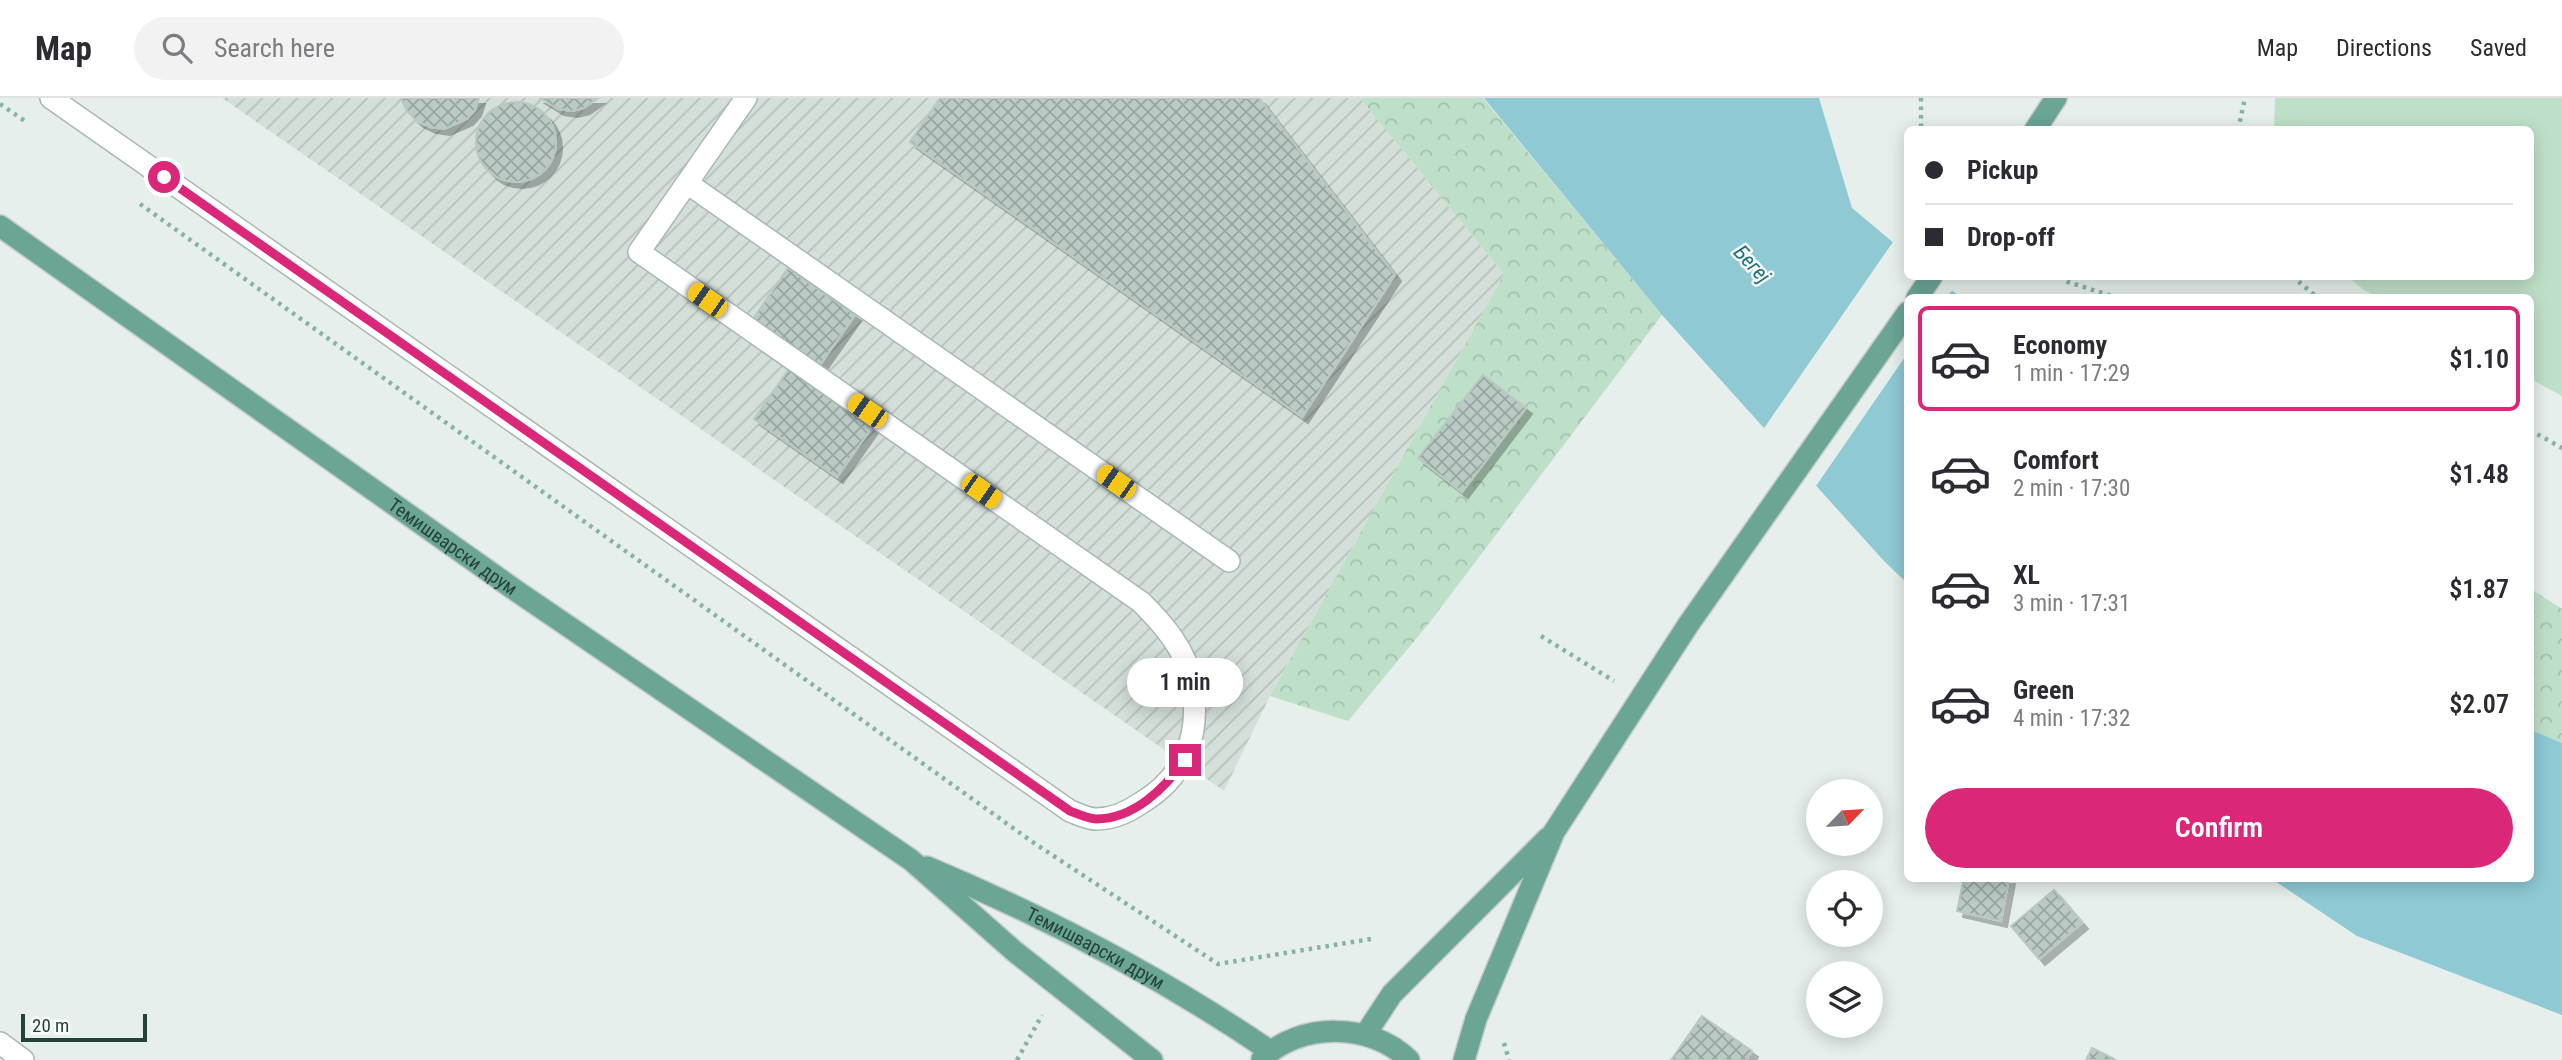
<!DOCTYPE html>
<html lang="en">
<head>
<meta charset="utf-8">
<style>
  :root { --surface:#fff; --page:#f2f2f3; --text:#2b2b33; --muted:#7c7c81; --line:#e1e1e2; --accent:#db2777 }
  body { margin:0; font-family:"Roboto Condensed",sans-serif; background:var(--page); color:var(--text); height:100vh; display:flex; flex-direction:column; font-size:26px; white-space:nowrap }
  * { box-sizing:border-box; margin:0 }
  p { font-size:23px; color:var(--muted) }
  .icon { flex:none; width:38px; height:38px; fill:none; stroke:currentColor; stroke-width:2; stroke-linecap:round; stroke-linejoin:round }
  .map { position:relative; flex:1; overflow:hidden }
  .details { position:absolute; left:1904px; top:196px; width:630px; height:588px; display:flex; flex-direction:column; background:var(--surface); border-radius:10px; box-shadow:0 4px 18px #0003 }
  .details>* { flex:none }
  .guide { position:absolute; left:1904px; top:28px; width:630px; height:154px; border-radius:10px; box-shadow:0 4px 18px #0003; display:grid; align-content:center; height:154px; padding:0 21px; background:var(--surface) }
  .needle { width:46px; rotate:65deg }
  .buttons { position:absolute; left:1806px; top:681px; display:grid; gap:14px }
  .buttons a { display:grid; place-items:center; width:77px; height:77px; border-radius:50%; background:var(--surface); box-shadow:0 4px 18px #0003; font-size:35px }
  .scale { position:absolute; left:21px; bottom:18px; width:126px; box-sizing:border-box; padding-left:7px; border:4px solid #24423a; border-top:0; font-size:19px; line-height:24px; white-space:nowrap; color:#24423a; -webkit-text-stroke:5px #f7fbf9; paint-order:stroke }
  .end { position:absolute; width:32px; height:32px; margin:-16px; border:9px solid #db2777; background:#fff; box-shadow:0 0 0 4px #fff }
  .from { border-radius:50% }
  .bubble { position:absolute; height:49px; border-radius:24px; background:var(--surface); box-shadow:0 4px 18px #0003; font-size:23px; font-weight:600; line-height:49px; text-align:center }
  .car { position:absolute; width:21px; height:42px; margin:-21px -10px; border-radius:9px; box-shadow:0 0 5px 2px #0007; background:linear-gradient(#f5c518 24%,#345 0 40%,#f5c518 0 76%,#345 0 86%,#f5c518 0) }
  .guide b { display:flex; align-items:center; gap:24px; height:66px; font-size:26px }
  .guide b+b { border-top:2px solid var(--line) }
  .guide i { width:18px; height:18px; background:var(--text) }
  ul { padding:12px 0 0; list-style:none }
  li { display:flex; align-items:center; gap:21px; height:105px; margin:0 14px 10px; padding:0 7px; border:4px solid transparent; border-radius:10px }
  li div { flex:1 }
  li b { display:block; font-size:26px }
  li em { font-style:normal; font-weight:600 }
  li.on { border-color:var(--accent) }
  li>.icon { width:63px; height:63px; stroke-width:1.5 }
  .cta { display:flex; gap:14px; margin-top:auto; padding:14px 21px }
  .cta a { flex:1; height:80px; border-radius:42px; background:var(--accent); color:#fff; font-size:28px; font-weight:600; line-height:80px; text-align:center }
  header { display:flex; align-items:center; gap:42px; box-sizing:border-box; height:98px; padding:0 35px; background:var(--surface); border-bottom:2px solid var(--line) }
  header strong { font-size:33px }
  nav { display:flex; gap:38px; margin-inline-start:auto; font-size:24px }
  .search { width:490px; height:63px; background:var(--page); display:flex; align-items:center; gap:18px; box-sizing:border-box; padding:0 24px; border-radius:38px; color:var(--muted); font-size:26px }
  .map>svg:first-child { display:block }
</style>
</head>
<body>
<header>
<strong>Map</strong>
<div class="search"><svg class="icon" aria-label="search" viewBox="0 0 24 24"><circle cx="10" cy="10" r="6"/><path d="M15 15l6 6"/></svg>Search here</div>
<nav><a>Map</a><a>Directions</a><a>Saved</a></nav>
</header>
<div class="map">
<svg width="2562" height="962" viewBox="0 0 2562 962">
  <defs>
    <pattern id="industrial-furrows" width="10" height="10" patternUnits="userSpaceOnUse" patternTransform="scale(1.75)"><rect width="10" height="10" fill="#d4dfda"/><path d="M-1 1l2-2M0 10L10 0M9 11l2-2" fill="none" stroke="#b6c1bc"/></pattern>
    <pattern id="forest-crowns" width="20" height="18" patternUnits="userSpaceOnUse" patternTransform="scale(1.75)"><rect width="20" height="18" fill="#bfe0c8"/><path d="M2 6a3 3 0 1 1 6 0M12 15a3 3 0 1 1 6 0" fill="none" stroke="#a4c1ad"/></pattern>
    <pattern id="building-cross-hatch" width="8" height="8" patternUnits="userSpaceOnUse" patternTransform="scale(1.75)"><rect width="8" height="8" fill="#bbcac4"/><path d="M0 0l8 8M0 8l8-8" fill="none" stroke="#98a6a0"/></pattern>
    <filter id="shadow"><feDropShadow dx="6" dy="6" stdDeviation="0" flood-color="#0004"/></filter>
  </defs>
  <rect width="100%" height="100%" fill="#e6efeb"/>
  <path fill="url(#industrial-furrows)" d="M222,0h1138l144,176 -234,422 -46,95z"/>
  <path fill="#bfe0c8" d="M2275,0h287v298l-31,-17 -1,-81 -152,-1 -14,-7 -16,-13 182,-1v-146l-256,-1z"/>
  <path fill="url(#forest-crowns)" d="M1360,0h123l179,217 -232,307 -82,99 -78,-25 234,-422z
    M2531,491l31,20v134l-31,-13z"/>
  <path fill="#8ec9d4" d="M1484,0h335l33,110 55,46 1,22 27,1 25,20 -52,1 -1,285 -23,-22 -222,-246z
    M2531,632l31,13v272l-205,-79 -85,-57 258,-1z"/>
  <path fill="#e6efeb" d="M1895,141l13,10v27h32l14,12 -7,9 -39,1 -1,56 -93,135 -52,-58z"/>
  <path fill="url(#building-cross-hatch)" stroke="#b8c9c2" stroke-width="2" filter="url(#shadow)" d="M401,0h78l-4,12 -8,9 -23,10 -14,-2 -13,-6 -10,-10z
    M540,0h58l-14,10 -12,3 -14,-2z
    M940,0h319l136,177 -93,142 -392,-275z
    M476 44a40 40 0 1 1 80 0a40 40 0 1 1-80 0Z
    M788,170l67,47 -35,50 -67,-46z
    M789,271l83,58 -35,50 -83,-58z
    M1483,277l43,33 -64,84 -44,-34z
    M1964,780h45l-8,43 -44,-10z
    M2054,792l28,33 -43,36 -28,-33z
    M1702,918l50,35 -6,9h-75z
    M2092,950l24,12h-30z"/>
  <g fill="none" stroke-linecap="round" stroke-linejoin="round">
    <defs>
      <path id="minor" d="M51,0l1019,713c8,3 17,8 26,8 16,0 32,-7 45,-16 45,-27 60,-69 51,-120 -6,-33 -28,-58 -51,-81l-502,-350 107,-154
        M687,85l542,378
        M0,945l23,17"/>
      <g id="major">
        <path d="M2035,32l21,-32"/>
        <path id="s1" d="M0,128l515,364 396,270 103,91 138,109"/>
        <path d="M1917,200l15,-22"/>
        <path id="s2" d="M927,769c119,50 236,111 343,184"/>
        <path d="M1365,937l27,-41 156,-156"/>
        <path d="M1262,961c38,-37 109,-37 147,1"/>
        <path d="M1464,962l12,-41 78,-187 134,-207 220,-313"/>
      </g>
    </defs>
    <use href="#minor" stroke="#a8b8b2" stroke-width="24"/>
    <use href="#major" stroke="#c2cac8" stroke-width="24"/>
    <path stroke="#86b3a5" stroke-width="4.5" stroke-dasharray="3.5 5" stroke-linecap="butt" d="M1921,0v32
      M0,6l28,19
      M2238,32l7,-32
      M140,106l894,639 184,121 153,-25
      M2060,178l8,6 50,16
      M2292,178l26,22
      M2530,332l32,18
      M1541,538l73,45
      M1504,945l5,17
      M1017,962l25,-45"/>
    <use href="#minor" stroke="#fff" stroke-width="21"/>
    <use href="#major" stroke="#6aa596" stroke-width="21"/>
  </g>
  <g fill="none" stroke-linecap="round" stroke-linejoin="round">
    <path stroke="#db2777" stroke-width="9" d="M164,79l906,634c8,3 18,8 26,8 38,0 69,-31 89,-59"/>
  </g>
  <g text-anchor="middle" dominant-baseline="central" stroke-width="5" stroke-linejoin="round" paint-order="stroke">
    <g font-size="19" fill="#24423a" stroke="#f7fbf9">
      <text stroke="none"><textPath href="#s1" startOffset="555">Темишварски друм</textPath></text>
      <text stroke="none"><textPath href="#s2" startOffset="187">Темишварски друм</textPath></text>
    </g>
    <g font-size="21" font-style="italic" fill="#1c6f80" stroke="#f7fbf9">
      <text transform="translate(1752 166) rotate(47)">Бегеј</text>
    </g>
  </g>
</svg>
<div class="buttons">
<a><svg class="needle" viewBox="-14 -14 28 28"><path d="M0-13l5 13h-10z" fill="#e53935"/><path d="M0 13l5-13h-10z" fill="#7c7c81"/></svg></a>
<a><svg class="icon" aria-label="locate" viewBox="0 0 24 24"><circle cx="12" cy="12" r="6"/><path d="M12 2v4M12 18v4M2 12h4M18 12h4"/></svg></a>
<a><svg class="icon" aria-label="layers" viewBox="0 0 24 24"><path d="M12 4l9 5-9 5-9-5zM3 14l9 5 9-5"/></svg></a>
</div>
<div class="scale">20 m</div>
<i class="end from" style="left:164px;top:79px"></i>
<i class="end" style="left:1185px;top:662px"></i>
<div class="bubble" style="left:1127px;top:560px;width:116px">1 min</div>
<i class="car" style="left:707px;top:202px;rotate:305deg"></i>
<i class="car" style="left:867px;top:313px;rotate:305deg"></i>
<i class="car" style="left:1116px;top:384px;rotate:305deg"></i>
<i class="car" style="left:981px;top:393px;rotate:125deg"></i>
<div class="guide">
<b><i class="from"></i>Pickup</b>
<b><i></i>Drop-off</b>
</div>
<section class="details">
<ul>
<li class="on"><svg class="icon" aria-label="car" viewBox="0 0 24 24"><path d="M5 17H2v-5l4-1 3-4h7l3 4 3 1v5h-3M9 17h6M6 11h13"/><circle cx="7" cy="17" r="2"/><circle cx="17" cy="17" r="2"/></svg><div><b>Economy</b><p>1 min · 17:29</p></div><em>$1.10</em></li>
<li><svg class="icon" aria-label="car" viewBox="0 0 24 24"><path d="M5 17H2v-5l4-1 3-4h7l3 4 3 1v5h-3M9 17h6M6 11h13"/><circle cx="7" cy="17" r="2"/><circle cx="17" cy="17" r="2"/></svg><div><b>Comfort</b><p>2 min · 17:30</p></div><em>$1.48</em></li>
<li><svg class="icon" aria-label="car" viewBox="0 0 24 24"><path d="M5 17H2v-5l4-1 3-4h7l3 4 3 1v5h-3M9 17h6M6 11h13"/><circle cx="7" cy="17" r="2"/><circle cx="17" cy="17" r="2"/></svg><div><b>XL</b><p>3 min · 17:31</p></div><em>$1.87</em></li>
<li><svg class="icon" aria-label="car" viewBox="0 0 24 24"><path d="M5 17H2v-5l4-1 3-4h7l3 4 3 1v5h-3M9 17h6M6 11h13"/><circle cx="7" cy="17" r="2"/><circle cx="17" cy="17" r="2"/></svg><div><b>Green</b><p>4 min · 17:32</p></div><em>$2.07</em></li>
</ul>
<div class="cta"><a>Confirm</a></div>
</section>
</div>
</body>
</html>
